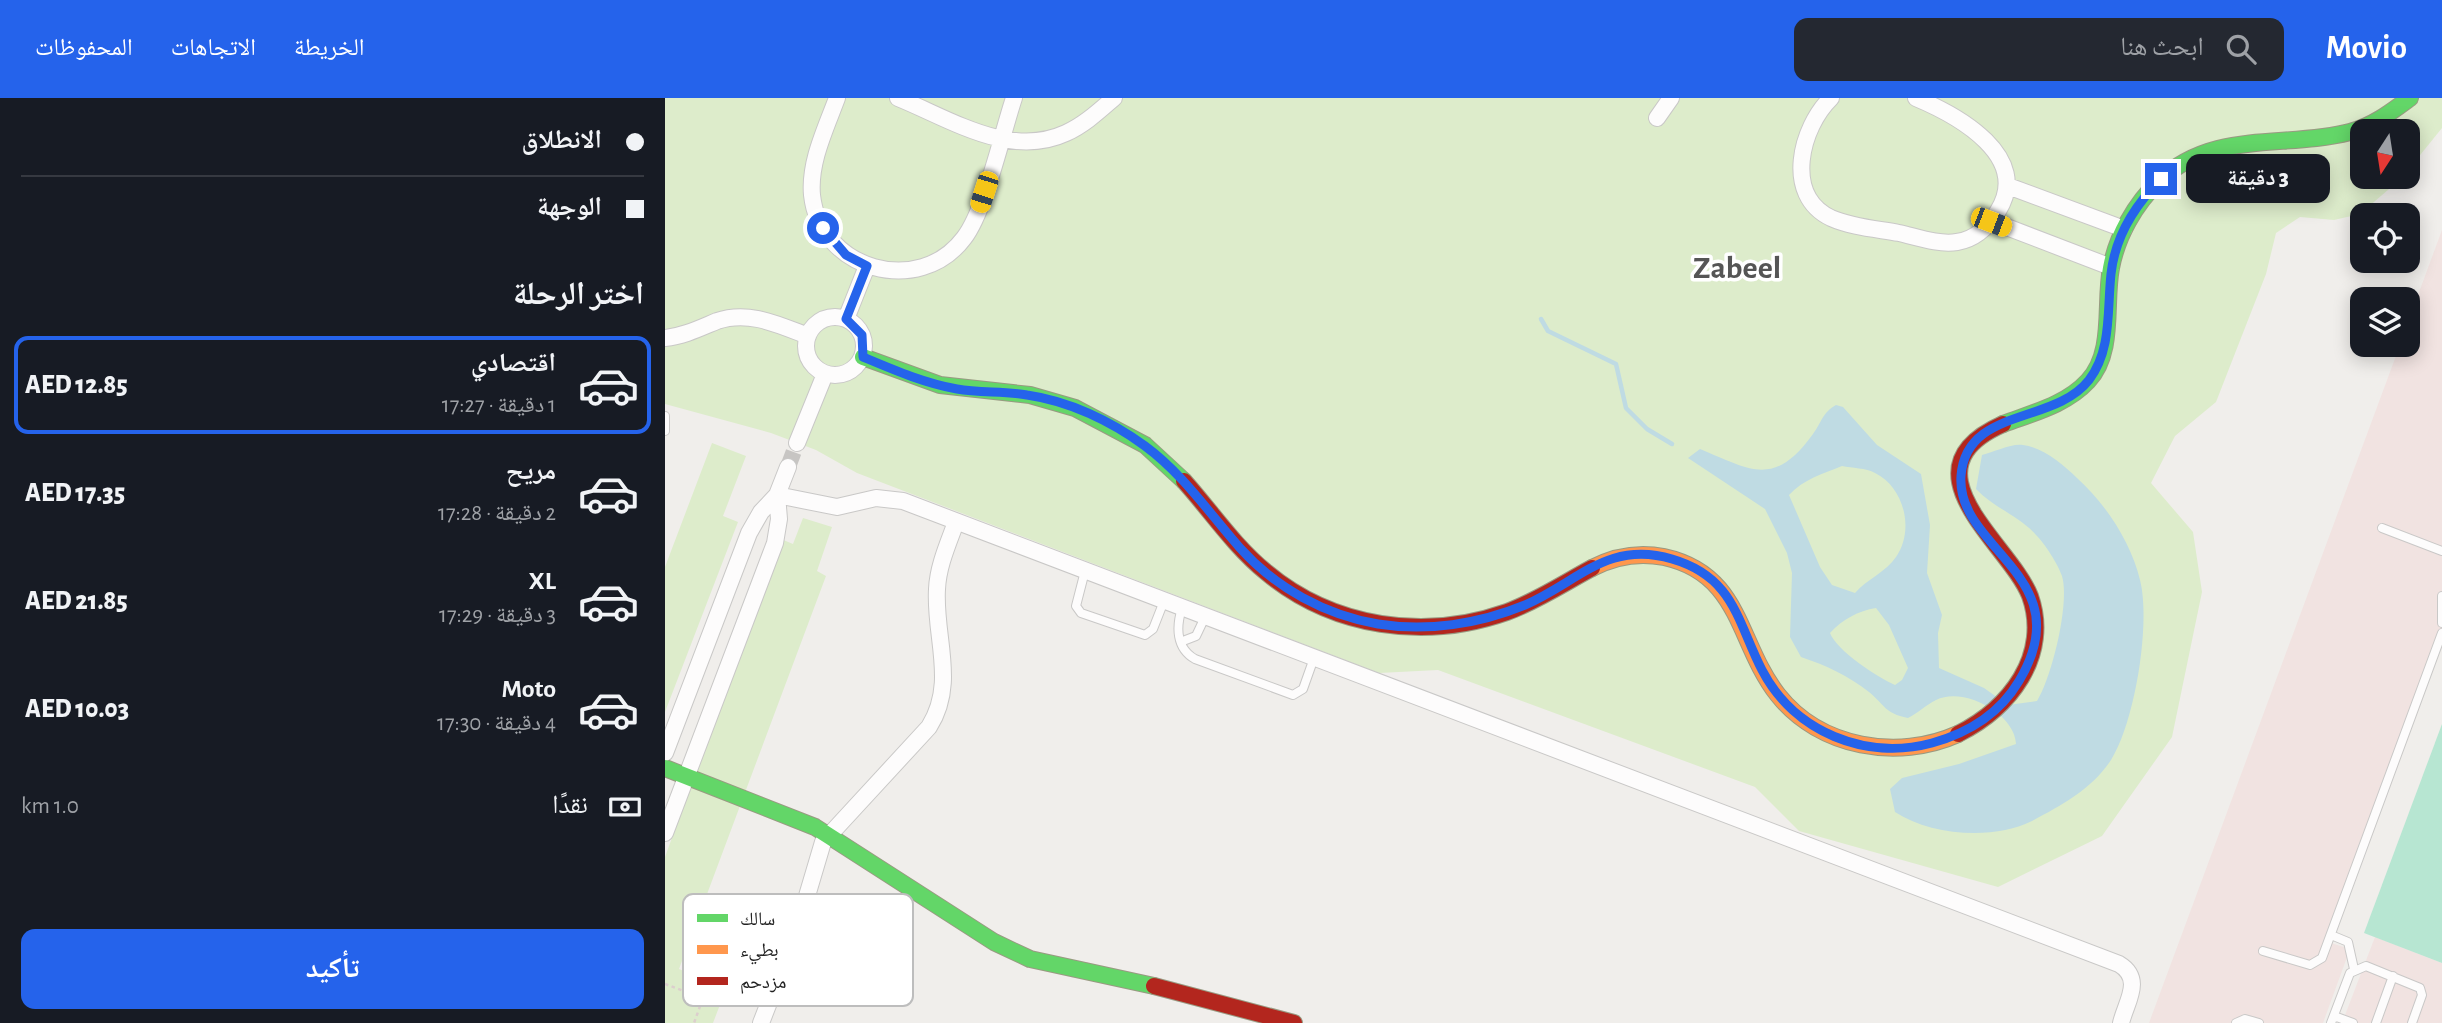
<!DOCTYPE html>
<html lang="ar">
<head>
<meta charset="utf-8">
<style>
  :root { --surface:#171b24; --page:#242831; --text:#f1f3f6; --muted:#9ea1a6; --line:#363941; --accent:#2563eb }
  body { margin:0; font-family:"Alegreya Sans","Noto Naskh Arabic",sans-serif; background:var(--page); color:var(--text); direction:rtl; height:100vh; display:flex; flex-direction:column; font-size:26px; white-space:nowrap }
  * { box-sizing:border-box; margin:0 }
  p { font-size:23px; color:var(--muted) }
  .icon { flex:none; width:38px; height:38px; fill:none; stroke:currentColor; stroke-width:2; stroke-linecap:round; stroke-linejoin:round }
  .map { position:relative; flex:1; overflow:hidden; direction:ltr }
  .side { display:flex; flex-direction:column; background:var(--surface); width:665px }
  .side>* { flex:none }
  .hud { display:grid; align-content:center; height:154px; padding:0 21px; background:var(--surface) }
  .needle { width:46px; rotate:192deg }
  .buttons { position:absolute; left:1685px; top:21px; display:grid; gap:14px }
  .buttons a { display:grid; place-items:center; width:70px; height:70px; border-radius:14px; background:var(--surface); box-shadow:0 4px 18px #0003; font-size:35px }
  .end { position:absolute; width:32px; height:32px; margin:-16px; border:9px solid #2563eb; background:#fff; box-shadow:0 0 0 4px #fff }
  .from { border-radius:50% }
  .bubble { position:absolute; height:49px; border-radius:14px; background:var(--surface); box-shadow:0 4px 18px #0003; font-size:23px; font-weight:800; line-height:49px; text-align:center; direction:rtl }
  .car { position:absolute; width:21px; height:42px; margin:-21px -10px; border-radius:9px; box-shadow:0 0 5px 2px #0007; background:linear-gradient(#f5c518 24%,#345 0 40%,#f5c518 0 76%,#345 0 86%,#f5c518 0) }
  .hud b { display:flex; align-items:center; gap:24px; height:66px; font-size:26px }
  .hud b+b { border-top:2px solid var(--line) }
  .hud i { width:18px; height:18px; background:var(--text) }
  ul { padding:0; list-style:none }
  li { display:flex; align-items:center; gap:21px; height:98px; margin:0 14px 10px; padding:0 7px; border:4px solid transparent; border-radius:14px }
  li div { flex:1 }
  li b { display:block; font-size:26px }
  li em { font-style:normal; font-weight:800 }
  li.on { border-color:var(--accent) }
  li>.icon { width:63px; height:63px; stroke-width:1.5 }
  h2 { padding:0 21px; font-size:32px; line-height:84px }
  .pay { display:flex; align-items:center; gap:18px; height:77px; padding:0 21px; font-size:26px }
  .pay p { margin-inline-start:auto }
  .cta { display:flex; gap:14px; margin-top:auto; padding:14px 21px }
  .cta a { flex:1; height:80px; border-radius:14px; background:var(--accent); color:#fff; font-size:28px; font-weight:800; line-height:80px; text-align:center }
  header { display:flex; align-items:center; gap:42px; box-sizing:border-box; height:98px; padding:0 35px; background:var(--accent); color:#fff }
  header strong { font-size:33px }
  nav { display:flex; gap:38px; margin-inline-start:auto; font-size:24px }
  .search { width:490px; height:63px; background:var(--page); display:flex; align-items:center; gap:18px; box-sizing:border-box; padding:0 24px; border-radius:14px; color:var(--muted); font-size:26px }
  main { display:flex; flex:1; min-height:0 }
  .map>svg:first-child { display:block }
</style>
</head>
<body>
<header>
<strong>Movio</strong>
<div class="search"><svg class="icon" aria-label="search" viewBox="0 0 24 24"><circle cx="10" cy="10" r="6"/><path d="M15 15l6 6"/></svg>ابحث هنا</div>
<nav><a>الخريطة</a><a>الاتجاهات</a><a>المحفوظات</a></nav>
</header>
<main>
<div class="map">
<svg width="1777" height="925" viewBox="0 0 1777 925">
  <rect width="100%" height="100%" fill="#f0eeeb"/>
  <path fill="#f1e3e1" d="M1777,132v412l-111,301 19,6 -27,74h-174l251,-678h8v-23z
    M1710,839l67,26v60h-100z"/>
  <path fill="#ddeccb" d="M0,0h1777v30l-34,42v-39h-45v46h40l-43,37 -26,6 -34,-3 -24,16 -10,41 -50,128 -41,34 -24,47 42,49 9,60 -30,145 -70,99 -104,51 -199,-56 -44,-44 -317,-117 -59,3 -522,-200 -41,-23 -45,-17 -106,-29z
    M47,345l34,13 -23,60 15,6 -73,190v-145z
    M138,420l29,9 -15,44 9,5 -147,393 47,20 -13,34h-48v-166l116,-318 12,5z"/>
  <path fill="#b7e6d2" d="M1777,626v239l-78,-30z"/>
  <path fill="#bfdbe3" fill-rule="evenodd" d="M1171,307l7,2 34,38 44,29 9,51 -3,48 15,42 -4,18 1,35 45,20 24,17 29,-4c15,-24 33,-98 25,-125 -4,-12 -17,-32 -26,-41 -16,-19 -41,-26 -60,-46l6,-34c12,-3 30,-12 41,-10 21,3 39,19 54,33 28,25 54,64 63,102 11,43 -5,142 -29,180 -19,29 -49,45 -79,61 -37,19 -101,15 -137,-9l-5,-23 12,-11 57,-14 57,-20c-1,-30 -52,-58 -80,-44 -10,5 -18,13 -28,18 -24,-5 -22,-12 -39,-26 -20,-16 -44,-27 -68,-35l-11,-20 2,-64 -5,-20 -22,-44 -77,-51 12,-9c51,21 74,39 113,-15 9,-12 9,-21 23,-29zM1177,368c10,2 24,2 33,7 29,14 40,57 21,84 -10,15 -29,22 -41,36l-23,-8 -12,-18 -31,-72c15,-16 33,-21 53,-29zM1211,510l13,17 19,43 -6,12 -7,5c-18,-8 -58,-34 -65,-52 13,-14 28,-22 46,-25z"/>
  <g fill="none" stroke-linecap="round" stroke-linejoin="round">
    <path stroke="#bfdbe3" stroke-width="4.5" d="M876,221l7,12 68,33 10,44 21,21 25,15"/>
    <path stroke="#c7c5c3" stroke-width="16" stroke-dasharray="16 8" stroke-linecap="butt" d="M123,369l9,-24"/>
    <defs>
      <path id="lane" d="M0,318v15
        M1717,430l60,23
        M420,473l-9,35 5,7 64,22 8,-6 11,-28
        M1777,498v27
        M517,510c-6,19 -6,40 13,51l98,36 10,-6 11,-31
        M518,543l13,-5 9,-19
        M94,823l37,12
        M1666,837l17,7 6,27
        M1598,853l47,14 12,-7 120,-325
        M1669,918l19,7
        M1571,925l9,-4 14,4
        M1666,925l19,-50 16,-7 54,22 2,7 -10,28
        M1711,925l17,-47"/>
      <path id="street" d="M172,0c-11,30 -28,64 -25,97 8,75 107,103 152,43 21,-27 38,-104 50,-140
        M233,0c52,21 112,61 168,35 18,-8 33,-22 48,-35
        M1166,0c-30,29 -48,97 0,120 20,9 46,11 68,15 18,4 39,12 58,9 19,-3 31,-15 41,-31 34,-54 -39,-95 -82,-113
        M992,20l14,-20
        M1343,88l116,43
        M1326,123l120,46
        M141 248a29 29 0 1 1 58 0a29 29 0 1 1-58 0Z
        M181,221l21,-53
        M0,240c19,-2 35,-10 52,-17 32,-11 62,4 91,15
        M132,345l28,-69
        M112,397l60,12 39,-9 27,3 1216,463c25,15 7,38 2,59
        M0,655l84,-220 12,-21 16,-17
        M0,735l110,-290 4,-24 -2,-24 11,-28
        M96,925l35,-90 27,-91 106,-115c28,-44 5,-90 8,-138 1,-23 11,-45 19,-67"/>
      <path id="fast" d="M198,259l77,28 90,10 45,13 70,37 39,36
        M1338,326c29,-11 63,-19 85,-43 27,-29 16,-77 23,-113 6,-32 24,-64 48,-87 55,-52 125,-32 191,-49 23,-6 41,-20 60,-34
        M0,670l150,59 179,115 36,17 124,27"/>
      <path id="slow" d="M927,470c23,-12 47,-16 72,-11 78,17 73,86 114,138 42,53 120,66 180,39"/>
      <path id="jam" d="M519,383c27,30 50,65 82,91 67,56 159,69 241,40 30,-11 57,-29 85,-44
        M1293,636c26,-13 48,-31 63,-56 15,-25 19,-54 9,-82 -20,-52 -131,-126 -27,-172
        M489,888l140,37"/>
    </defs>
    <use href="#lane" stroke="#c9c8c7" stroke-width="10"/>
    <use href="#street" stroke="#c9c8c7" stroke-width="18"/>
    <use href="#fast" stroke="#999a82" stroke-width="18"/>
    <use href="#slow" stroke="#999a82" stroke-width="18"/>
    <use href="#jam" stroke="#999a82" stroke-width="18"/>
    <path stroke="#dccecd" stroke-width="2.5" stroke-dasharray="3.5 3.5" stroke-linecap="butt" d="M0,886l38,14 -9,25"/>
    <use href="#lane" stroke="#fdfcfc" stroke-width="8"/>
    <use href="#street" stroke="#fdfcfc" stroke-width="16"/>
    <use href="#fast" stroke="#63d668" stroke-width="16"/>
    <use href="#slow" stroke="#ff974d" stroke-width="16"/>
    <use href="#jam" stroke="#b3261e" stroke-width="16"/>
  </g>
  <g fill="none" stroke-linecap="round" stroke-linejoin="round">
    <path stroke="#2563eb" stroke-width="9" d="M158,130l23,27 21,11 -21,53 16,16 1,22c31,13 61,26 94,32 23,4 47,2 70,6 42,6 84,26 118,51 38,28 64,67 95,102 36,40 85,67 138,76 49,8 101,0 147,-19 53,-23 83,-65 147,-46 62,18 65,62 90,111 32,62 104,91 170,73 36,-10 68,-30 87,-62 63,-105 -63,-131 -58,-205 5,-69 93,-51 128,-96 23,-30 18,-70 22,-106 4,-37 24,-69 50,-95"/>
  </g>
  <g text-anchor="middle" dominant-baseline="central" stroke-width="7" stroke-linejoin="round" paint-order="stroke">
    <g font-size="32" font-weight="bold" fill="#555" stroke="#fff">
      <text x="1072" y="170">Zabeel</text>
    </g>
  </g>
  <rect x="18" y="796" width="230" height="112" rx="10" fill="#fff" stroke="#bdbdbd" stroke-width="2"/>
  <rect x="32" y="816" width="31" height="8" fill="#63d668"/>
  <rect x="32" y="847" width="31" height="9" fill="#ff974d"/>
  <rect x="32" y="879" width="31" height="8" fill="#b3261e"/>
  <g font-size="19" fill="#222">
    <text x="75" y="827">سالك</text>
    <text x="75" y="858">بطيء</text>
    <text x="75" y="890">مزدحم</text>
  </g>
</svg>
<div class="buttons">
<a><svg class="needle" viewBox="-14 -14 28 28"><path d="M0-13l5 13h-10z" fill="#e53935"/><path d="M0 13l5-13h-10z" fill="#9ea1a6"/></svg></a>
<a><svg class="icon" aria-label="locate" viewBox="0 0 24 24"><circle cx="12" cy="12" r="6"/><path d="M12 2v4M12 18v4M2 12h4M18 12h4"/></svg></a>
<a><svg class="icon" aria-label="layers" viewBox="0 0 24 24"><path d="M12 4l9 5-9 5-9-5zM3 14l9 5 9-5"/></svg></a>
</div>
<i class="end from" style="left:158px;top:130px"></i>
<i class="end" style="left:1496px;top:81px"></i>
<div class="bubble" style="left:1521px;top:56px;width:144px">3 دقيقة</div>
<i class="car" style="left:319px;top:94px;rotate:198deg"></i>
<i class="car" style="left:1326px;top:124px;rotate:111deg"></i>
</div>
<section class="side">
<div class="hud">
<b><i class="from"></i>الانطلاق</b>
<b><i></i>الوجهة</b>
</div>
<h2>اختر الرحلة</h2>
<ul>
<li class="on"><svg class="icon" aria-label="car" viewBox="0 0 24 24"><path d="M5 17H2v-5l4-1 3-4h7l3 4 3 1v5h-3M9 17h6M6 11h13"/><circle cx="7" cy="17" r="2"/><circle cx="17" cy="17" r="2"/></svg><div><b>اقتصادي</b><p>1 دقيقة · 17:27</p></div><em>AED 12.85</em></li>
<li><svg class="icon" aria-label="car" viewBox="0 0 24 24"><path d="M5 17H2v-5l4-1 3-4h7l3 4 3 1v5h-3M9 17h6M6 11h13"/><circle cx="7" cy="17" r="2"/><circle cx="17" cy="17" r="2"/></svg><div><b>مريح</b><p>2 دقيقة · 17:28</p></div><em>AED 17.35</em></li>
<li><svg class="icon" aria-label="car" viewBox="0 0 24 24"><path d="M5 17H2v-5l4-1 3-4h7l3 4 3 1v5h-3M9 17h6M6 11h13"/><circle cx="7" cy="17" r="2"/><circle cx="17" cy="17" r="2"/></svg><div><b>XL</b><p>3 دقيقة · 17:29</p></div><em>AED 21.85</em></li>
<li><svg class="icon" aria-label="car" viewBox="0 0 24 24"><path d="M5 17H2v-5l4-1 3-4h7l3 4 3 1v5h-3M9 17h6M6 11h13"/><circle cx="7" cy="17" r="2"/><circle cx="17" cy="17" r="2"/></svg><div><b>Moto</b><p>4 دقيقة · 17:30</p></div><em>AED 10.03</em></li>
</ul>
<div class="pay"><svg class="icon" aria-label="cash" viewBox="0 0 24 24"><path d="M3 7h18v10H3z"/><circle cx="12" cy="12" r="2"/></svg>نقدًا<p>1.0 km</p></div>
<div class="cta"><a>تأكيد</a></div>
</section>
</main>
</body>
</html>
